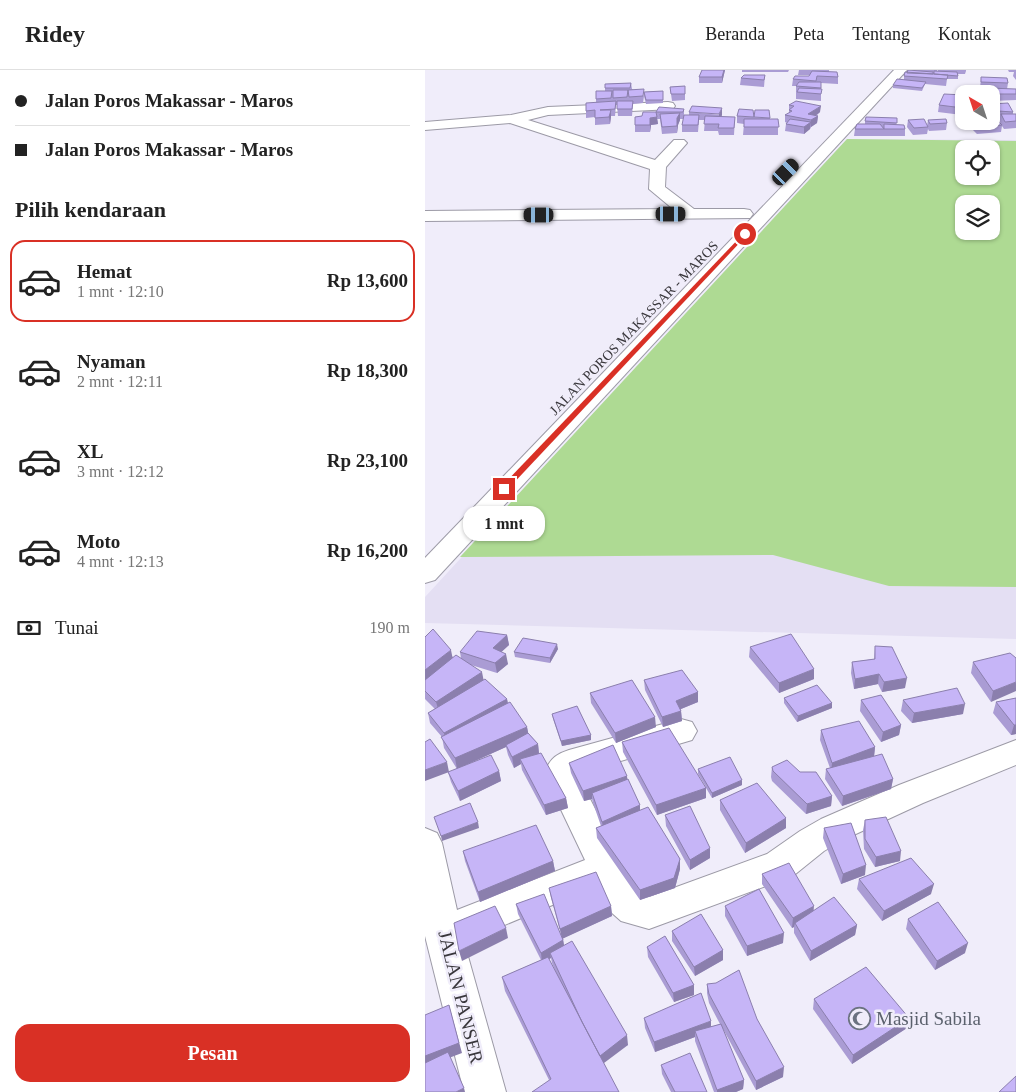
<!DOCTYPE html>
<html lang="id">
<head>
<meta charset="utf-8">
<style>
  :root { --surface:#fff; --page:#f6f6f6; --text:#222; --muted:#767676; --line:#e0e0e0; --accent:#d93025 }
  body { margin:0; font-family:Georgia,serif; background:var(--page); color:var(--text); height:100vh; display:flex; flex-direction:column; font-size:19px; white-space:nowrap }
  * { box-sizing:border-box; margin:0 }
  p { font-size:16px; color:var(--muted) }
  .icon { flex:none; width:28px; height:28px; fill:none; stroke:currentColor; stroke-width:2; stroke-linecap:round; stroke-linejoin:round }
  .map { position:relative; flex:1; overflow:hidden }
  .panel { display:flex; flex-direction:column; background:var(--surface); width:425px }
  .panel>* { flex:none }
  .guide { display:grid; align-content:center; height:110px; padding:0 15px; background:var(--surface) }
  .needle { width:32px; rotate:321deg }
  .buttons { position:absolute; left:530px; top:15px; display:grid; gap:10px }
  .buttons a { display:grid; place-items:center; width:45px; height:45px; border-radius:10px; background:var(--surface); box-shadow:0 1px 4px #0004; font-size:25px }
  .end { position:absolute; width:22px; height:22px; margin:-11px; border:6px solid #d93025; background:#fff; box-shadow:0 0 0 2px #fff }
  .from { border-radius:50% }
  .bubble { position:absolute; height:35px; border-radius:15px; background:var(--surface); box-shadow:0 1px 4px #0004; font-size:16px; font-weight:800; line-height:35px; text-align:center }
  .car { position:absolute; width:15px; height:30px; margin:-15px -8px; border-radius:6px; box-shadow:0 0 4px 1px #0007; background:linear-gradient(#222 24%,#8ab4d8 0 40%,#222 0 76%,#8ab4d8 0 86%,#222 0) }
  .guide b { display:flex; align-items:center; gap:18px; height:48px; font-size:19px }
  .guide b+b { border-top:1px solid var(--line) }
  .guide i { width:12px; height:12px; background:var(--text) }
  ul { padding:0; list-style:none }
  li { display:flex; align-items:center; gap:15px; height:82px; margin:0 10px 8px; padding:0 5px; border:2px solid transparent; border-radius:15px }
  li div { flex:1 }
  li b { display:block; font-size:19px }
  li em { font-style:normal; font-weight:800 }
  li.on { border-color:var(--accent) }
  li>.icon { width:45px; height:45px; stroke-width:1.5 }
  h2 { padding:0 15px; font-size:22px; line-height:60px }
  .pay { display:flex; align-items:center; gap:12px; height:55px; padding:0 15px; font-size:19px }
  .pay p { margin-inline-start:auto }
  .button { display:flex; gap:10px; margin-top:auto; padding:10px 15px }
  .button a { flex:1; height:58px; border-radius:15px; background:var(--accent); color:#fff; font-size:20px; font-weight:800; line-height:58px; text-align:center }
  header { display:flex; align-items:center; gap:30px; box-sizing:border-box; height:70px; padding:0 25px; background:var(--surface); border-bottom:1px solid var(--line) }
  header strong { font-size:24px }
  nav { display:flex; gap:28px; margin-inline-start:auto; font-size:18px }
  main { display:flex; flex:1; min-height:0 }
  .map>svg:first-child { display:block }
</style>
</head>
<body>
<header>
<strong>Ridey</strong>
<nav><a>Beranda</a><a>Peta</a><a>Tentang</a><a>Kontak</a></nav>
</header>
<main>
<section class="panel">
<div class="guide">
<b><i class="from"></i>Jalan Poros Makassar - Maros</b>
<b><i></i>Jalan Poros Makassar - Maros</b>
</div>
<h2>Pilih kendaraan</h2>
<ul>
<li class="on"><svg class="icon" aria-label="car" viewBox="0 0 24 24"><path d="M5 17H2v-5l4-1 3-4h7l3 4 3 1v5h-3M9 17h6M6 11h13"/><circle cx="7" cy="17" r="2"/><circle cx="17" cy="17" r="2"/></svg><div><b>Hemat</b><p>1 mnt · 12:10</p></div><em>Rp 13,600</em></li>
<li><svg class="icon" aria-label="car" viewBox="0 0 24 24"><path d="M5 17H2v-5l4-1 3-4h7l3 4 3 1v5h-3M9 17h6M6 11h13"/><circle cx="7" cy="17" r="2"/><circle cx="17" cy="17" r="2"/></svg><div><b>Nyaman</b><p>2 mnt · 12:11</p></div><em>Rp 18,300</em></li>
<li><svg class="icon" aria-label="car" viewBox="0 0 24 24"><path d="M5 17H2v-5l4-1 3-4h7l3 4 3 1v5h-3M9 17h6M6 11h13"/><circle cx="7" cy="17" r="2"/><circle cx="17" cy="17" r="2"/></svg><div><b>XL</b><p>3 mnt · 12:12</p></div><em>Rp 23,100</em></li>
<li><svg class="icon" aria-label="car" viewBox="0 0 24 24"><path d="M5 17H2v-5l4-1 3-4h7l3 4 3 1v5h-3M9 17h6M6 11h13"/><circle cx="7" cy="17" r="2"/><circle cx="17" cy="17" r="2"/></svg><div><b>Moto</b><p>4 mnt · 12:13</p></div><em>Rp 16,200</em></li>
</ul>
<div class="pay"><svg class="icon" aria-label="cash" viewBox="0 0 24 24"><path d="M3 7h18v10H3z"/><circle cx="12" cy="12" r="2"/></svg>Tunai<p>190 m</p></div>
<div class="button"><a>Pesan</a></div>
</section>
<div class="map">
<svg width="591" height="1022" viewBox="0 0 591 1022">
  <rect width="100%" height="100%" fill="#f0edfa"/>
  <path fill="#e4dff3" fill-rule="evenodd" d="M422,69l169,1v499l-591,-16v-26zM539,79h27v27h-27zM539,134h27v27h-27z"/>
  <path fill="#aeda93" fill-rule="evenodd" d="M422,69l169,2v446l-127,-1 -116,-31 -313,2zM539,79h27v27h-27zM539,134h27v27h-27z"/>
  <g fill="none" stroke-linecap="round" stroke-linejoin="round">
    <defs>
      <path id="minor" d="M243,32l5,1 2,3 -2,3 -125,6 -20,5 127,40 19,-20h10l3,3 -21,24 -1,20 29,22h50l6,1 3,4 -3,4 -325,3v-10l248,-2 -24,-20 1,-20 -140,-46 -85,7v-8l86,-7 37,-8z
        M256,649l11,3 5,9 -5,9 -112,33 8,22 31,61 19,35 6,5 5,1 118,-43 33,-23 21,-12 78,-34 117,-45v25l-93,38 -78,36 -21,12 -31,25 -144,53 -28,-8 -9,-8 -14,-27 -134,56 42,150h-42l-39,-156v-108l12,5 5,10 15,67 128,-50 -31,-65 -8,-26c5,-11 11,-15 23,-19z"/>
      <path id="highway" d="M469,0h13l-472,510 -10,3v-25z"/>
    </defs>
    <use href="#minor" stroke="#9c9aa6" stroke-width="2"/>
    <use href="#highway" stroke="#9c9aa6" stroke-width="2"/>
    <use href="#minor" fill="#fff" fill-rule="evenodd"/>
    <use href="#highway" fill="#fff" fill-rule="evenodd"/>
  </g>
  <path fill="#aa9cd4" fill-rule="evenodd" d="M300,0l-3,13h-23v-6z
    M317,0h47l-1,2h-46z
    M374,0h30v2l9,5v7l-17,-1v18l-25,-2v-13h-4l1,-7 16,-3 1,-1h-12z
    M489,0h23v1h1v-1h28v1l-1,3h-7v5h-11l-1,7 -21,-2 -3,7 -29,-3v-3l11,-5v-4l3,-3z
    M583,0h8v10l-3,-4 1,-4h-5z
    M340,5l-1,12 -24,-2 1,-7z
    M556,7l27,6 -1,6 9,1v10l-25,1v-7h-4l1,-5h-8z
    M206,13l1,6 12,7 -1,7 -10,1 -1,12h-14l-1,-11h-1l-1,11h-4l-1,8 -15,1v-8l-9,1v-7l10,-9v-11h9v-7z
    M260,16v14l-13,1 -2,-14z
    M238,21v12l-17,1 -2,-8v-4z
    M539,25v17l-2,3 -24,-3 1,-7z
    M567,34l21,8v2h3v14l-12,1 -2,-3 -1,6 -24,2 -6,-6 1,-7h19l10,3 -2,-3 1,-3h-3l-6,-7z
    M364,35l31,7 -4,4h2l-1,7 -6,4 -1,2 -6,5 -19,-3 1,-7 1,-1 -2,-1v-7l4,-2z
    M259,39v7l5,-1v-3l33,3 -1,2h14l-1,18h-15l-1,-4h-14l1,-11h-6l-1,12h-16v-7l2,-6h-4v1l-2,5 -1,8 -15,1 -2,-15h-3l1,5 -7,1 -1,7h-15v-15l7,-1 14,-4z
    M312,46l33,2v1h8v16h-35l1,-11 -7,-1z
    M472,48l-1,7 9,4v7h-51l1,-7 10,-5v-3z
    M483,50l19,6 1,-6 19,3 -1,7 -17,1 -1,-2 -1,5 -14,1 -6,-8z
    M82,565l2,10 -8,7 7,12 -11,9 -26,-8 12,15 24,19 1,5 19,23 1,6 10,11 1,9 27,45 2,10 -22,7 -24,-45 -1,-6 -7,4 -6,-13 -2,-8 -49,22 -13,-21 -2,-11 -12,-14 -2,-10 7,-4 -10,-10v-62l28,20 8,1 -1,-6z
    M450,576l30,42 -23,4 -4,-8 -24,5 -3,-16 1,-11 22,-3z
    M325,577l64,32 -35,14 -30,-36z
    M133,579l-8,14 -35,-6 -1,-5z
    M591,588l-25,44 -20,-29 2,-11z
    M219,610l54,12v10l-17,7v2l1,10 -19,6 -18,-37z
    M165,623l66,34 -40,16 -25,-40z
    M359,628l48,5v5l-35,14 -13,-19z
    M591,628v36l-5,1 -18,-22 3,-11z
    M436,630l40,25 -2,10 -18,7 -21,-31z
    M478,630l60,14 -51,9 -11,-12z
    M127,644l39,21v5l-29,6 -9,-27z
    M396,660l54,17 -1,9 19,23 -2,10 -49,17 -17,-27 1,-10 4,-1 -10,-28z
    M197,672l84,45 -8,-13v-5l44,16 -30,13 -6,-10v10l-49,17 -34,-63z
    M144,693l58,13v3l13,31 40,49v10l-5,19 -35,12 -43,-62 -1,-10 5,-2 -8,-23 -1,-4 -8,2 -13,-28z
    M347,697l28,5 32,24 -1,10 -25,8 -34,-33 -1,-4z
    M74,701l2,10 -41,20 -9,-19 -3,-10z
    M295,730l66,18v10l-41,25 -25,-43z
    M240,745l45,43 -20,12 -24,-44z
    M440,750l35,41 -25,6 -11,-18 -1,-19z
    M399,758l41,47 -24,9 -18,-46z
    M38,781l90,10 2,10 -75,31 -15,-41z
    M337,804l52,36 43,15 -2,10 -45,26 -16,-28v-6l-2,1 -30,-44z
    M434,809l72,15 -49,27 -25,-32z
    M124,818l62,18 1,10 -49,22 1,8 64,99 -79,35 -44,-89 -3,-14 39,-17 -23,-46 -2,-10 45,30 -10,-36zM126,888l1,5 4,10 -7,-14z
    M300,836l58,37 -36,13 -22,-40z
    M483,849l57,34 -30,17 -29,-41z
    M247,861l51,19v10l-28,16 -23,-35z
    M222,877l47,38v10l-20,7 -26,-45z
    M282,914l50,35 26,58 -27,13 -34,-63 22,53 -1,9 -7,3h-22l-19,-51v-4l-40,15 -10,-24 -1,-10 67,9 9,-3 -11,-21 -2,-10z
    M389,929l93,29 -55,36 -39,-55z
    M236,995l46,27h-36l-9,-18z"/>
  <path fill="#8b7fad" d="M299,0h1l-3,13v-6z
    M396,36l-1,6 -10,8 -2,-6z
    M297,38v7l-3,6v-7z
    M186,40v7l-1,7 -1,-7z
    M255,43v7l-2,5 -1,8v-15z
    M393,46l-1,7 -6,4v-7z
    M232,47l1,7 -7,1 -1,7v-14z
    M386,52l-1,7 -6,5v-7z
    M82,565l2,10 -14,13 -2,-10z
    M132,574l1,5 -8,14v-5z
    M26,580l2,10 -28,22v-12z
    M81,584l2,10 -11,9 -2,-10z
    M389,599v10l-35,14v-10z
    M57,602l2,10 -45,30 -3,-10z
    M454,604l-1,10 -24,5 1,-10z
    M482,608l-2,10 -23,4 2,-10z
    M591,612v9l-25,11 2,-11z
    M273,622v10l-22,9v-10z
    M82,629l2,10 -63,34 -2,-10z
    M407,633v5l-35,14 1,-6z
    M540,634l-2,10 -51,9 2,-10z
    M256,641l1,10 -19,6 -1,-10z
    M230,647l1,10 -40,16 -1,-10z
    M476,655l-2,10 -18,7 2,-10z
    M589,655h2v9l-5,1z
    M102,657l2,10 -23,8v2l-49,22 -2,-11z
    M166,665v5l-29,6 -1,-5z
    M113,674l1,10 -19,5 1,5 -7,4 -2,-11z
    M450,677l-1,10 -43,16 1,-10z
    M22,692l2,10 -24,9v-11z
    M74,701l2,10 -41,20 -2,-10z
    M202,706l1,10 -36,7v6l-8,2 -1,-10z
    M468,709l-2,10 -49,17 1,-10z
    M317,710v5l-30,13v-5z
    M281,718v10l-49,17 -1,-10z
    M407,726l-1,10 -25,8 1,-10z
    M141,728l2,10 -22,7 -2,-10z
    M215,735v10l-36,17 -2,-10z
    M361,748v10l-41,25 1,-10z
    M53,752l1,6 -37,13 -1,-5z
    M285,778v10l-20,12v-10z
    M476,781l-1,10 -25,6 1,-10z
    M255,789v10l-5,19 -35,12v-10z
    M128,791l2,10 -75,31 -2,-10z
    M441,795l-1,10 -24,9 2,-10z
    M509,814l-3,10 -49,27 2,-10z
    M186,836l1,10 -50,23 -2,-10z
    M389,836l-1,10 -18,7 -1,4 -2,1 1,-10z
    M432,855l-2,10 -45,26 1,-10z
    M81,858l2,10 -46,23 -3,-10z
    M359,863l-1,10 -36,13v-10z
    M138,870l2,10 -15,3 1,5 -9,5 -1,-10z
    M543,873l-3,10 -30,17 2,-9z
    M298,880v10l-28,16 -1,-9z
    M269,915v10l-20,7 -1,-9z
    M24,935l13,48 -37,14v-11z
    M484,948l-2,10 -55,36 1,-9z
    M286,951v9l-16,1v6l-40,15 -1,-10z
    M202,965l1,10 -28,21 -2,-9z
    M359,997l-1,10 -27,13v-9z
    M319,1010l-1,9 -7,3h-19v-2z
    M39,1018l1,4h-9z"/>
  <path fill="#c6b5f7" stroke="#8b7fad" d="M277,0h22l-2,7h-23z
    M483,0l25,2v2l-26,-1z
    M387,1l25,1 1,5 -21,-1 -1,5 -23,-2 2,-3h14z
    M509,1l23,1 1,4 -24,-2z
    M480,2l43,3 -1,4 -43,-3z
    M319,5h21l-1,5 -23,-2z
    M556,7l26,1 1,5 -27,-1z
    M472,9l29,3 -4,6 -29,-3z
    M374,12h22v6l-25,-2z
    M206,13l-1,5h-25v-4z
    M260,16v8h-14l-1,-7z
    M374,18l23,1 -1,5 -24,-2z
    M563,18l28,1v5h-26z
    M219,19l-1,7 -14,1 -1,-7z
    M188,20h15l-1,7 -14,1z
    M171,21h16l-1,7 -15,1z
    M238,21v9h-17l-2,-8z
    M519,24l20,1 -1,13 -24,-3z
    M191,31l-1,8 -15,1h11l-2,7 -14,1v-8l-9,1v-8z
    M192,31h16l-1,8h-15z
    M371,31l25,5 -13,8 10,2 -7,4 -26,-5 7,-4 -3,-1 5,-4 -5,-1z
    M583,33l5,9 -15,-1 -6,-7z
    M267,36l30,2 -3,6 -30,-2z
    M234,37l25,2 -1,3h-27z
    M314,39l14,1 1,7 1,-7h14l1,8 -33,-2z
    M218,42h13l1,5 -7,1v7h-15v-8l7,-1z
    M255,43l-3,5v8l-15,1 -2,-13z
    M576,44h15v7l-11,1z
    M259,45h15l-1,10h-16z
    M280,46l30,1 -1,11h-16l1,-4h-15z
    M441,47l31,1v5l-32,-2z
    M319,49h34l1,8h-35z
    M365,49l21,3 -7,5 -18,-3z
    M499,49l4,8 -14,1 -6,-8z
    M521,49l1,4 -17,1 -2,-4z
    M571,49l6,6 -24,2 -5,-6h18v-1z
    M432,54h23l4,5h-29z
    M459,54l20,1 1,4h-21z
    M8,559l18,21 -26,20v-33z
    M52,561l30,4 -14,13 13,6 -11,9 -35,-11z
    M366,564l23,35 -35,14 -29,-36z
    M98,568l34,6 -7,14 -36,-6z
    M450,576l17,1 15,31 -23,4 -5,-8 -24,5 -3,-17 23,-3z
    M585,583l6,5v24l-23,9 -20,-29z
    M31,585l26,17 -46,30 -11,-11v-11z
    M257,600l16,22 -22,9 5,10 -19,6 -18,-37z
    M60,609l22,20 -63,34 -16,-20z
    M207,610l23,37 -40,16 -25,-40z
    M392,615l15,18 -34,13 -14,-18z
    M532,618l8,16 -51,9 -11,-13z
    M456,625l20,30 -18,7 -22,-32z
    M591,628v27h-2l-18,-23z
    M85,632l17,25 -72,31 -14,-21z
    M152,636l14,29 -30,6 -9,-27z
    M434,651l16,26 -43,16 -11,-33z
    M244,658l37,60 -50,17 -34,-63z
    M103,663l10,11 -26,13 -6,-12z
    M5,669l17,23 -22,8v-28z
    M188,675l14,31 -44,15 -14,-28z
    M116,683l25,45 -22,7 -24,-46z
    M457,684l11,25 -50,17 -17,-27z
    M66,685l8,16 -41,20 -10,-19z
    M305,687l12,23 -30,13 -14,-24z
    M362,690l13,12h16l16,24 -25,8 -34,-33 -1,-4z
    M203,709l12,26 -38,17 -10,-29z
    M332,713l29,35 -40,25 -26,-43z
    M45,733l8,19 -37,14 -7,-19z
    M265,736l20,42 -20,12 -25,-45z
    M223,737l32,52 -6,19 -34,12 -44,-62z
    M461,747l15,34 -25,6 -11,-18v-19z
    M426,753l15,42 -23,9 -19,-46z
    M111,755l17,36 -75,31 -15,-41z
    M486,788l23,26 -50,27 -25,-32z
    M364,793l25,43 -21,12 -31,-44z
    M171,802l15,34 -51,23 -11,-41z
    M334,819l25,44 -37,13 -22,-40z
    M119,824l19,46 -22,13 -25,-49z
    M409,827l23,28 -46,26 -16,-28z
    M513,832l30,41 -31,18 -29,-42z
    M70,836l11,22 -47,23 -5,-28z
    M276,844l22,36 -29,17 -22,-36z
    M240,866l29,49 -21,8 -26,-46z
    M147,871l55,94 -27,21 -18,-34 -32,-69z
    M123,887l71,135h-87l19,-13 -49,-102z
    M441,897l43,51 -56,37 -39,-56z
    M314,900l18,49 27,48 -28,14 -47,-87 -2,-10 9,-1z
    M276,923l10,28 -57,21 -10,-24z
    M24,935l10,38 -34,13v-41z
    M296,954l23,56 -27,10 -22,-59z
    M23,982l16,36 -8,4h-31v-29z
    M265,983l17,39h-32l-14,-27z
    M591,1006v16h-17z"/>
  <path fill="#d93025" d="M320,162l2,3 -240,255h-6v-3z"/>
  <defs>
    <symbol id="mosque-ring" viewBox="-11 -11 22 22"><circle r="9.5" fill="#f0edfa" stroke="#6b7280" stroke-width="1.5"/><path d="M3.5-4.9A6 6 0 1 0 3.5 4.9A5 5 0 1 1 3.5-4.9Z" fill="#6b7280"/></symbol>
  </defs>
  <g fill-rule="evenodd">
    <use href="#mosque-ring" x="422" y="936" width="25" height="25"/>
  </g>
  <g text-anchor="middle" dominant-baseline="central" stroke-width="5" stroke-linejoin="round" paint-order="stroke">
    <g font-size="14" fill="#39373c" stroke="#f0edfa">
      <text transform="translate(209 258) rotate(-46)">JALAN POROS MAKASSAR - MAROS</text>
    </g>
    <g font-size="19" fill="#39373c" stroke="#f0edfa">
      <text transform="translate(36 927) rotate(76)">JALAN PANSER</text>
    </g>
    <g font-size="19" fill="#5b616d" stroke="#f0edfa" text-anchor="start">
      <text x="451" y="948">Masjid Sabila</text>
    </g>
  </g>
</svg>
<div class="buttons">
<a><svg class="needle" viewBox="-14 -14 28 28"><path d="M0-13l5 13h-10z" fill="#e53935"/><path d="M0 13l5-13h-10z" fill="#767676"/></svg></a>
<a><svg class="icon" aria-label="locate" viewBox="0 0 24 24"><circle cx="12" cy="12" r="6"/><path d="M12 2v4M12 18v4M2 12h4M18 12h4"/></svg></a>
<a><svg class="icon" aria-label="layers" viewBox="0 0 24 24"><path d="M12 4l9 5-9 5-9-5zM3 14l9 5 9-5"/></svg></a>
</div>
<i class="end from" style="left:320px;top:164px"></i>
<i class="end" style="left:79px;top:419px"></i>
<div class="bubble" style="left:38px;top:436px;width:82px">1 mnt</div>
<i class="car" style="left:361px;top:102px;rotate:45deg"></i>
<i class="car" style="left:246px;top:144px;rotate:90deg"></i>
<i class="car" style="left:114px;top:145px;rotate:270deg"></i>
</div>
</main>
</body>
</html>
